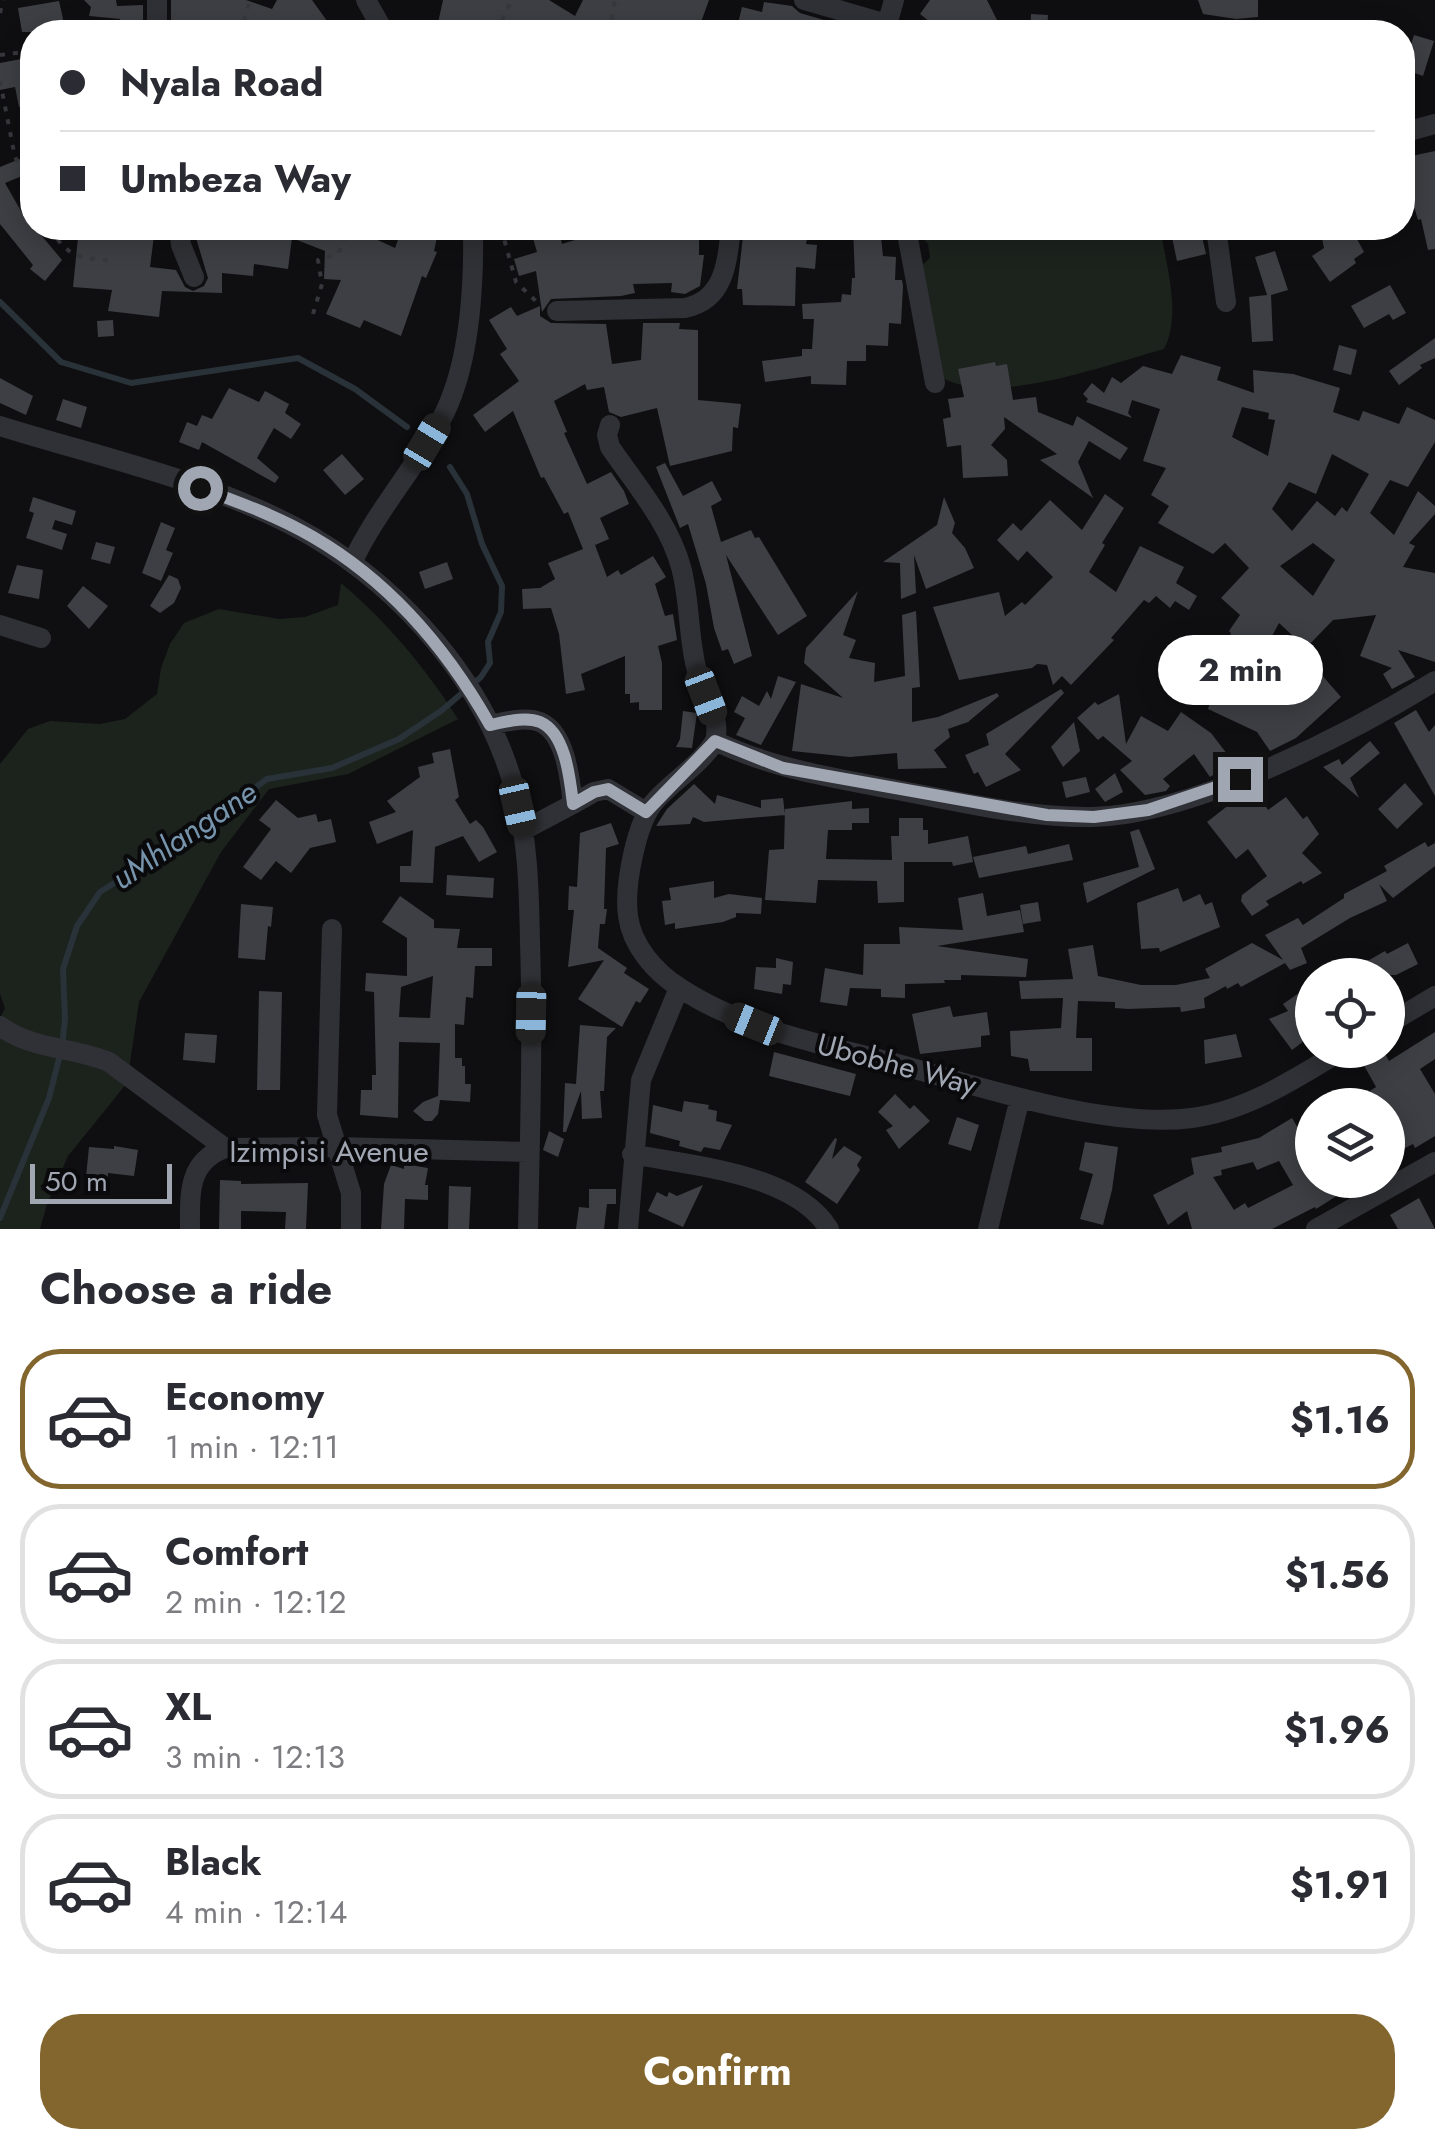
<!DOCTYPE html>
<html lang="en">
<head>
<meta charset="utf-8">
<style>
  :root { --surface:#fff; --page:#f2f2f3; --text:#2b2b33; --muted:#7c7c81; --line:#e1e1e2; --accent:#83662e }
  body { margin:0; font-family:Jost,sans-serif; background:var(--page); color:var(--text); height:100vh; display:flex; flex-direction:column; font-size:38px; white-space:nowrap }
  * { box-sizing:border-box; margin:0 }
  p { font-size:32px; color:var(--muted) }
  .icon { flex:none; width:55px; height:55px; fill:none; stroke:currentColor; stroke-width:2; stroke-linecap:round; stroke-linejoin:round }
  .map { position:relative; height:1229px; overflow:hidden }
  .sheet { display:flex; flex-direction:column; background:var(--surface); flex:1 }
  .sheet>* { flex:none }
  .hud { position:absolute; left:20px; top:20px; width:1395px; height:220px; border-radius:40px; box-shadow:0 5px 25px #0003; display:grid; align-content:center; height:220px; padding:0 40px; background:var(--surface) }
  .tools { position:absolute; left:1295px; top:958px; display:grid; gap:20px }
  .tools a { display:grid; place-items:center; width:110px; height:110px; border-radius:50%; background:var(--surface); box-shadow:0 5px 25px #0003; font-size:50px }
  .scale { position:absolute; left:30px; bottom:25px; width:142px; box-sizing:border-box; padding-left:10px; border:5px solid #a0a6b2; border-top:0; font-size:28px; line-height:35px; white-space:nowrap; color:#a0a6b2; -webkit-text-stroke:8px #0a0a0c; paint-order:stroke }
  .end { position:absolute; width:45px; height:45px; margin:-22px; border:12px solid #a0a6b2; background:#111; box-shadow:0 0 0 5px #111 }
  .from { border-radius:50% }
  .bubble { position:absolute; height:70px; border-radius:35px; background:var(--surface); box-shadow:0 5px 25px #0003; font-size:32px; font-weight:700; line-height:70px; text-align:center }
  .car { position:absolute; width:30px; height:60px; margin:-30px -15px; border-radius:12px; box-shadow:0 0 8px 2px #0007; background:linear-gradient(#222 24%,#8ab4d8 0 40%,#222 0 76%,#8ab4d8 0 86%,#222 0) }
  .hud b { display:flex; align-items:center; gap:35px; height:95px; font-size:38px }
  .hud b+b { border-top:2px solid var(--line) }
  .hud i { width:25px; height:25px; background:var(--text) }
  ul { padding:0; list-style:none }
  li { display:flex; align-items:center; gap:30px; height:140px; margin:0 20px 15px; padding:0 20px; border:5px solid var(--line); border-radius:40px }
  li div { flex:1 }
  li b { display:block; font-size:38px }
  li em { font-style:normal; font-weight:700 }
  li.current { border-color:var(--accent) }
  li>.icon { width:90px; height:90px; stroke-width:1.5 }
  h2 { padding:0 40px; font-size:45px; line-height:120px }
  .cta { display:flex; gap:20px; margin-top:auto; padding:20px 40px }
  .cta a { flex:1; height:115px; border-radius:40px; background:var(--accent); color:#fff; font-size:40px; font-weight:700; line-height:115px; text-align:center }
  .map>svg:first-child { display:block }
</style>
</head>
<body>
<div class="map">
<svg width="1435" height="1229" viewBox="0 0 1435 1229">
  <rect width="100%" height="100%" fill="#0f0f11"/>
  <path fill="#1c231d" d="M914,228h246c6,36 22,87 4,121 -56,15 -171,59 -223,28l-20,-111 9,-8 -2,-14z
    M341,583c47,40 84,84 117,136l-110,55 -79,15 -48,63 -82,150 -12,81 -59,73 -21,48 -7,25h-40v-211l5,-10 -5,-14v-230l28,-35 22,-8 50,3 25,-5 32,-25 4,-26 9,-24 14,-21 35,-14 60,10 26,-2 33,-12z"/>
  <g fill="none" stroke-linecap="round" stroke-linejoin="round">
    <path stroke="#293239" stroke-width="6" d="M0,302l61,60 70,21 167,-25 57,31 52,38
      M0,1218l49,-120 13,-51 3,-28 -2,-50 14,-43 23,-34 85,-53 82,-60 65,-11 67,-29 42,-28 40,-34 9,-14 -2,-21 13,-30 1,-26 -20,-42 -15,-50 -17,-27"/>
  </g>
  <path fill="#3e3f44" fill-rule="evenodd" d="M84,0h32l1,6 26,-1v22l-23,1v-9l-31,-3 2,-9z
    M171,0h75l26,9 5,-9h35l23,32h-96l3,-12 -56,8v4h-15z
    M443,0h106l26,16 8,-16h126l-9,25 -5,-3 -5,10h-254z
    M930,0h57l16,32h-71l3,-6 -15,-12z
    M1198,0h60v17l-22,2 -33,-5z
    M59,1l7,31h-44l-4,-24z
    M764,2l28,4 8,7 58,17 -1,2h-121l6,-25 20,5z
    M1031,14l17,1 -1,17h-17z
    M1414,35l20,6 -11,35 -20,-7z
    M32,57v48l-13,2 -4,-20 -15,3v-27z
    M1435,151v98l-7,1 -7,-31 -3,1 -11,-37 -5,1v-26z
    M32,154v18l-27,11 24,42 2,-2 31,37 -17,21 -15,-12 3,-4 -33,-41v-57z
    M79,228l49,7 4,-7h23l-5,39 26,3 9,17 8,4 11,-5 4,-8 -15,-50h131l28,11 4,-9 39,18 4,-11 5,2 2,-11h33l-5,23 3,1 -11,26 -4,-2 -21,60 -37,-16 -4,8 -34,-14 15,-34 -17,-1 1,-28 -33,-13 -4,31 -34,-5 -1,12 -31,-3v20l-60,-2 -3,26 -51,-6 4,-21 -39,-3z
    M530,228h28l4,16 35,-11 -2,-5h104v27h5l-4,31 -15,8 -14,-2 1,-9 -39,1 2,9 -14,3 -70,3 -9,13 -6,-41 -17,5 -5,-17 23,-7z
    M744,228h65l-3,16 11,1 -2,24 -19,-2 -1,39 -52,-1 -1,-16h-5z
    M853,228h27l3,28 13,1 -1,23h7l1,6 -2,38 -12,-1 -1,23 -22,-1v16h-19l-1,24 -35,-1v-8l-46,6 -3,-21 40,-5v-7h10l2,-30h-11l-1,-15 39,-2 1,-8 9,1 1,-17h3z
    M1170,228h30l6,26 -29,7z
    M1320,228h31l13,24 -10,7 2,4 -26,19 -18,-26 12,-8z
    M1275,251l13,39 -17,5 2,46 -21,1 -3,-45 18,-2 -12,-38z
    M1390,285l16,28 -13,7 -4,-6 -25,14 -13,-22z
    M540,306v10l11,7 55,1 6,40 29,-4 2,-37h37l-1,6 19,1v70l43,4 -3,24 -5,-1 -1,24 -62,15 -13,-58 -36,9 -12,-5 -5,-25 -17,3 -2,-6 -31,17 13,31 -3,1 23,51 24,-12 13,19 5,13 -29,14 9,21 -14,6 12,32 11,-7 3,5 32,-19 13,21 -11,7 10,32 8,-2 4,26 -19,6 4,17v47h-23v-8l-9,1v-9h-5v-38l-44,18 4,16 -19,4 -7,-60 -8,-26 -28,1 -1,-20 18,-1 15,-9 -7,-16 35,-14 -15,-37 -4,2 -20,-37 -3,1 -28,-67 -28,21 -12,-17 46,-34 -19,-27 7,-5 -18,-29 22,-13 6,9z
    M113,320l1,16 -16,1 -1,-16z
    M1435,338v20l-15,7 2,3 -23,17 -10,-14z
    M1339,345l18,5 -6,25 -18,-5z
    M1181,355l40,12 -4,13 37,13 -1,-23 40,4 47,14 -7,24 26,9 4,-10 36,13 8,-17 28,13v22l-27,45 -18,-7 -20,33 24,22 24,-44 17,15v8l-26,29 6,3 -12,21 32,6v89l-37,-12 17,27 -23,12 -9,-15 9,-6 -32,-12 16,-41 -43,5 -27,28 -27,-25 -29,54 29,14 35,-25 27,31 -45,41 -26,13 -13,-19 -49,-23 11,-33 -24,-8 -19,26 -14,-9 3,-4 -3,-2 24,-33 33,19 12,-32 -2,-2 11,-16 -19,-17 28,-30 -24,-25 -12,11 -55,-31 11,-17 -18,-11 15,-27 -23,-7 17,-52 -28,-9 -4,13 4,5 -46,-16 2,-3 -5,-5 9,-11 12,10 8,-16 9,6 22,-17 29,8zM1242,407l27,6 -1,6 7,1 -7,36 -36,-19zM1332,454l37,20 -22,38 -5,-5 -7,9 -18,-15 -25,30 -20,-22 17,-27 27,12zM1313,543l22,17 -22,36 -33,-30z
    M995,362l1,4 11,-2 6,36 23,-3 2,15 35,14 4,-10 51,32 -8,12 -31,-19 -11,21 15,36 -53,-38 17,-6 -53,-37 1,12 -14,16 16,15 1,16 -45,2 -2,-33 -14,2 -4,-28 8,-2 -3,-18 16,-2 -6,-28z
    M0,378l33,18 -7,19 -26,-12z
    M229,388l30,14 6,-11 24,13 -4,9 16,11 -10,15 -17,-11 -17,30 22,19 -4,6 -73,-41 -3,8 -20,-8 8,-20 10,4 5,-11 10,4z
    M63,399l24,8 -6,21 -25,-8z
    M342,454l22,25 -19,16 -22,-25z
    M665,463l18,33 29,-15 10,19 -11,6 10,36 30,-12 4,8 4,-1 48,79 -29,19 -52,-80 26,101 -18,8 -6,-15 -6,2 -8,-23 -8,-44 -18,-60 -8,4 -24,-61z
    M1105,494l19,14 -22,35 3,2 -16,27 27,20 24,-46 44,21 -8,16 21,13 -8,14 -14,-9 -5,7 -14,-12 -7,7 -5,-3 -33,38 3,2 -43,45 -9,-9 -9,9 -6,-20 -10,-1 -5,4 -73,12 -26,-73 66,-15 6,24 17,-14 3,3 28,-28 -26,-26 -9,10 -21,-21 16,-17 8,8 29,-31 32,30z
    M33,497l43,14 -4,14 -17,-5 -3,9 15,5 -5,16 -36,-12 8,-25 -5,-2z
    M944,497l11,26 -3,10 13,15 9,20 -48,21 -12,-34 2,38 -15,6 -1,-36 -17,-1 54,-37z
    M161,522l14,6 -9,22 7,3 -12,28 -19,-8z
    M96,542l19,5 -5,17 -19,-5z
    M447,562l6,17 -28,10 -6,-17z
    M17,565l26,5 -4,29 -31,-6z
    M169,575l9,4 3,9 -7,15 -14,10 -10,-7z
    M83,586l25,20 -19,23 -22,-23z
    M858,591l-15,44 13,5 -7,18 26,5 -1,19 31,-6 -3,-61 14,-4 4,76 -8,1v34l26,-5 59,-24 2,3 -31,26 -20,7 2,8 -16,13 13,18 -49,1 -1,-16 -47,4 -58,-6 9,-67 42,14 -39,-35 2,-15z
    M778,676l18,6 -35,63 -25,-10 9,-17 -11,-6 8,-16 17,10 8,-15 4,8z
    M1061,689l3,4 -59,61 16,16 -35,17 -8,-15 -4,2 -9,-19 24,-10 -3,-11z
    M1119,694l7,50 15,-28 27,15 13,-19 30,21 23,30 -24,14 -16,-23 -31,25 7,7 -4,5 -21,4 -25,-25 12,-9 -29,-25 -5,4 -21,-22 18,-16 3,3z
    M1416,710l13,22 6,-7v71l-41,-73z
    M683,711l14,2 -5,35 -16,-1 4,-8z
    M1074,722l6,29 -17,16 -12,-20z
    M1370,741l10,12 -30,25 9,20 -36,-31 16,-8 3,6z
    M450,749l9,48 -4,3 15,24 6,-4 7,7 14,25 -18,10 -16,-26 -28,11 -2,36 -33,-1v-16h11l2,-36 -36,14 -8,-22 27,-10 -9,-11 33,-24 -2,-10 16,-4 -2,-10z
    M1115,773l8,19 -18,10 -10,-13z
    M1086,777l4,15 -24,6 -4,-16z
    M1405,783l18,21 -26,25 -19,-20z
    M694,784l21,20 2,-9 44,13v-8l22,-2 2,17 -81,7 -11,-5 -3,7 -34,2 11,-17z
    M1259,795l9,15 18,-13 17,22 4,-3 12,18 -17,19 20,20 -19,11 -2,-3 -35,20 3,4 -17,11 -11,-15 1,-6 25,-19 -19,-27 -12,10 -29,-37 28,-22 4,6z
    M276,800l22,18 18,-4 2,8 13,-3 5,23 -26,6 -19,25 -15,-12 -15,19 -18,-13 28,-38 -12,-9z
    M852,801v8l17,-1v15h-17v7h-24l-2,29 66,1 -1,-24h8v-18h24v12h5v14l40,-8 5,26 -20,4 -1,-4h-48v40l-26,1 -1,-22 -59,-1 -2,23 -51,-3 4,-50 15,-1 1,-40z
    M611,823l8,21 -13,4 -2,61h3l-2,15h-5l-2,24 29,20 -3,5 25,16 -9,14 -4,-2 -14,26 -44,-28 26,-39 -36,7 6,-57h-6l1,-24 8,1 3,-54z
    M1139,829l16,40 -68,34 -4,-20 56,-16 -9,-35z
    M1425,842l3,5 7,-4v23l-42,32 -14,-14 8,17 -37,17 -49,30 6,15 -17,7 -5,-7 -44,24 -3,-4 -11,6 -1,-3 -22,12 1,10 -24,4 -1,-5 -52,2 -13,-1v-6l-37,-1 -2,37h16v33h-62l-2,-12 -17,-3 -1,-25 51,-3 2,-30 -42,1 -2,-18 54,-2 -5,-30 25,-4 5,31 43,9h35l34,-7 -5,-9 47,-26 31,17 -18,-25 33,-17 5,7 9,-6 32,-21v-4l43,-23 -3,-5z
    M1069,844l4,16 -94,18 -6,-21 53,-11 2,8z
    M447,875l47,3 -1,20 -47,-3z
    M714,881v17l15,-4 33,4 -1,16 -25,-1v4l-13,5 -48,7v-6l-10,2 -3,-24 9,-1 -2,-12z
    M1178,888l5,14 17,-8 5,11 7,-3 8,25 -60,25 -1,-4 -18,1 -4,-46z
    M983,893l4,23 33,-6 4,22 -87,14 91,13 -2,18 -65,-2v5h-17l1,3 -40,1v14l-24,-1v-8l-31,-1 -3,18 -27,-4 5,-34 38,7 1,-31h36l-1,-17 64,3 -5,-32z
    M400,896l34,24v8l26,1 -3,19h35v18h-17l-2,32 -7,-1 -2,28 -9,-1v34h7v8h3v18h6l-1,18 -30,-2 -2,14 -6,7h-7l-12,-10 10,-9 15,-6 2,-53 -41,-1 -1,76 -38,-3 1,-25h11v-15h4l-2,-83 -9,-1 1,-18 41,3v-38l-25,-16zM433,976l-3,42 -31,-1 2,-30z
    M1038,902l3,19 -18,3 -3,-19z
    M241,904l32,3 -2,20 -3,-1 -3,34 -27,-2z
    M1408,943l10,21 -22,11h-53l42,-24 2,3z
    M776,958l17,4 -2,23 -8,-1 -1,10 -28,-5 2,-22 20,1z
    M1312,984v51l-20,15 -23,-31 19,-8 -5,-7z
    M259,991l23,1 -2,98h-23z
    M950,1006l3,11 34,-5 3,23 -9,1v11l-61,7 -8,-40z
    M580,1025l36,3 -9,9 -3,54h-4l2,27 -20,1 -1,-28 -15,41h-3l2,-49 11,1z
    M1435,1032v27l-15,10 15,25v42l-20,12 -2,-4 -25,13v-52h-40l28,-18 -15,-27 22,-10 6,11z
    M185,1033l32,2 -2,28 -32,-3z
    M1236,1034l6,23 -37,7 -1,-24z
    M774,1052l82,22 -6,22 -81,-20z
    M895,1094l15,15 4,-4 16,16 -31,28 -13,-19 7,-4 -15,-14z
    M684,1101l25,4 -1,4 9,2 -1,10 16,4 -12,25 -16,-3 -3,5 -22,-6 1,-5 -30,-8 3,-28 29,7z
    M957,1117l22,8 -8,26 -23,-7z
    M1292,1118l20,34v28h50l-46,29 -1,-2 -43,22h-80l-5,-18 -19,14 -15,-30 41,-21 -3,-16 31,-6 -1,-5 38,-9zM1279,1161l14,24 -45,23 -3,-5 -11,7 -21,-33 9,-2 -1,-5 32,-8 4,8z
    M549,1131l15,8 -6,18 -15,-7z
    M835,1138l2,1 -5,20 12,-13 18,11 -5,8 3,5 -23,34 -32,-22z
    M1085,1142l33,5 -6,43 -9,35 -23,-6 13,-45 -14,-4z
    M114,1146l24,4 -4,26 -26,-3 -1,16 -22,-2 4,-40 25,2z
    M404,1164l24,4 -3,17h3v15l-23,-1 -1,30h-23l3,-45 7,-19 13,4z
    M220,1180l21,1v3l67,-1 -2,46h-21l1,-17 -45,-1v18h-22z
    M703,1185l-20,42 -35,-16 9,-19 10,5 2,-5 8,4z
    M449,1186l22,1 -2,42h-21z
    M589,1189h27v15h-9l-3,25h-28l3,-22 10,1z
    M1419,1198l16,31h-37l-8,-14z"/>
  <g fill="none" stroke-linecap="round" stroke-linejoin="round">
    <path stroke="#36383d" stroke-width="4" stroke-dasharray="5 8" stroke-linecap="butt" d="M0,13l3,-13
      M244,21l6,-21
      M496,32l16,-32
      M609,32l6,-32
      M0,55l32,-4
      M0,81l15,76 17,34
      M51,228c15,30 31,30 61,33
      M501,228l15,54 24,23
      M313,314l9,-30 -4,-24 20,-6 10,-26"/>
    <path stroke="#303136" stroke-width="20" d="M366,0l18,32
      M804,0l83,24
      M157,32v-32
      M885,32l9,-32
      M1402,133l33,-9
      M179,228l2,17 13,32
      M906,228l29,155
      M1216,228l10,74
      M557,311l128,-3c40,-8 42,-46 46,-80
      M610,425l-3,10 3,12c26,38 59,76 71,120 9,33 7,67 15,100 6,24 26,50 19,74
      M0,426c102,32 221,57 313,111 91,54 171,145 200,247 15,52 16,104 17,158 3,95 0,191 -2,287
      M352,563c24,-52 63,-94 90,-145 28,-53 32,-132 31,-190
      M0,625l41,13
      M490,725c15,-3 36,-9 50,-3 26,11 30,58 33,82l-49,26
      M715,741c-14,23 -41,39 -59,59 -20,21 -32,87 -28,116 4,30 27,56 52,72 65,43 147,57 221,77 83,23 206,64 291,53 55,-7 104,-40 151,-68
      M715,741c58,28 120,37 182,49 64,12 130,28 195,27 101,-2 257,-83 343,-136
      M573,804l21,-12 14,-3 38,23
      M332,929l-5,186 24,78v36
      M1388,1024l47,-28
      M0,1026c32,24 74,21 109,36l116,86
      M632,1154c60,12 162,19 197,75
      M190,1229c0,-34 -3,-67 35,-81l113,-1 191,5
      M628,1229l13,-149 38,-92
      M988,1229l32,-131
      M1316,1229l119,-67"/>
  </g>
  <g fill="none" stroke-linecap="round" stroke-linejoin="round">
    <path stroke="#a0a6b2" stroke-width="12" d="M200,488c38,14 77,28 113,49 76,44 134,112 177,188 15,-3 35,-9 50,-3 26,11 30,58 33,82l21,-12 14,-3 38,23 69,-71 68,27 264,47 47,2 54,-7 92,-31"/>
  </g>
  <g text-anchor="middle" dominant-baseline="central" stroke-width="8" stroke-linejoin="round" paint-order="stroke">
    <g font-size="30" fill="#a0a6b2" stroke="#0a0a0c">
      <text transform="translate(897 1064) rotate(15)">Ubobhe Way</text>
      <text x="329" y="1151">Izimpisi Avenue</text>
    </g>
    <g font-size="32" font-style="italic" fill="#7794ad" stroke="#0a0a0c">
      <text transform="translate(184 835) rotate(-34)">uMhlangane</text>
    </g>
  </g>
</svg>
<div class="tools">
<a><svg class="icon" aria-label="locate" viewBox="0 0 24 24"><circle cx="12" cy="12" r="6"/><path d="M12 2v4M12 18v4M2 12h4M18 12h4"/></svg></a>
<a><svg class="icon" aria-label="layers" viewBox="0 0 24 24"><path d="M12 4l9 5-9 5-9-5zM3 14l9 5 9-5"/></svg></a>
</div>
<div class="scale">50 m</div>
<i class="end from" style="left:200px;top:488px"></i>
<i class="end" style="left:1240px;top:779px"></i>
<div class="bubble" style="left:1158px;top:635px;width:165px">2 min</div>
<i class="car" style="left:427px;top:442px;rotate:31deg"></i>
<i class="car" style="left:706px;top:696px;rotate:159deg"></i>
<i class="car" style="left:518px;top:807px;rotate:167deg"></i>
<i class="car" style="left:531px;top:1014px;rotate:181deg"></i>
<i class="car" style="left:754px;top:1024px;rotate:292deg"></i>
<div class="hud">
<b><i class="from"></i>Nyala Road</b>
<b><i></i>Umbeza Way</b>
</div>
</div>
<section class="sheet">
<h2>Choose a ride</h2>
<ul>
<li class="current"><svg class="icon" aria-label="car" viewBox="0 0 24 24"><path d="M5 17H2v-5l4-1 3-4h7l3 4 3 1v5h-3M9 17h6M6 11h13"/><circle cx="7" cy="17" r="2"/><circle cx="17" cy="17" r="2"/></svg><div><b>Economy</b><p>1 min · 12:11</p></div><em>$1.16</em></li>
<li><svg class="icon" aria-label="car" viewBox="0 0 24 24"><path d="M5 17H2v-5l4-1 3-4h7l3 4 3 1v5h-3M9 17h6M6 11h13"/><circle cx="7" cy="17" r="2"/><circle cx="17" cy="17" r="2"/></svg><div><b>Comfort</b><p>2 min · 12:12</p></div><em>$1.56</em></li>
<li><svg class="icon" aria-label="car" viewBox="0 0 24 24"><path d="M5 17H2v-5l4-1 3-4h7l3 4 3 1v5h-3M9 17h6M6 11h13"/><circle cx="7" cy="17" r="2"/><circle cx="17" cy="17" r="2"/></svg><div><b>XL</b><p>3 min · 12:13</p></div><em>$1.96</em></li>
<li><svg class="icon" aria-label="car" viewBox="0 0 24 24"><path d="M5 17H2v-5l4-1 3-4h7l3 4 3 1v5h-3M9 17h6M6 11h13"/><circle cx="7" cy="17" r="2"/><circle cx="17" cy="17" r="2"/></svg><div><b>Black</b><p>4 min · 12:14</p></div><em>$1.91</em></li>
</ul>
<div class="cta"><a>Confirm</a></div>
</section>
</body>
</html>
